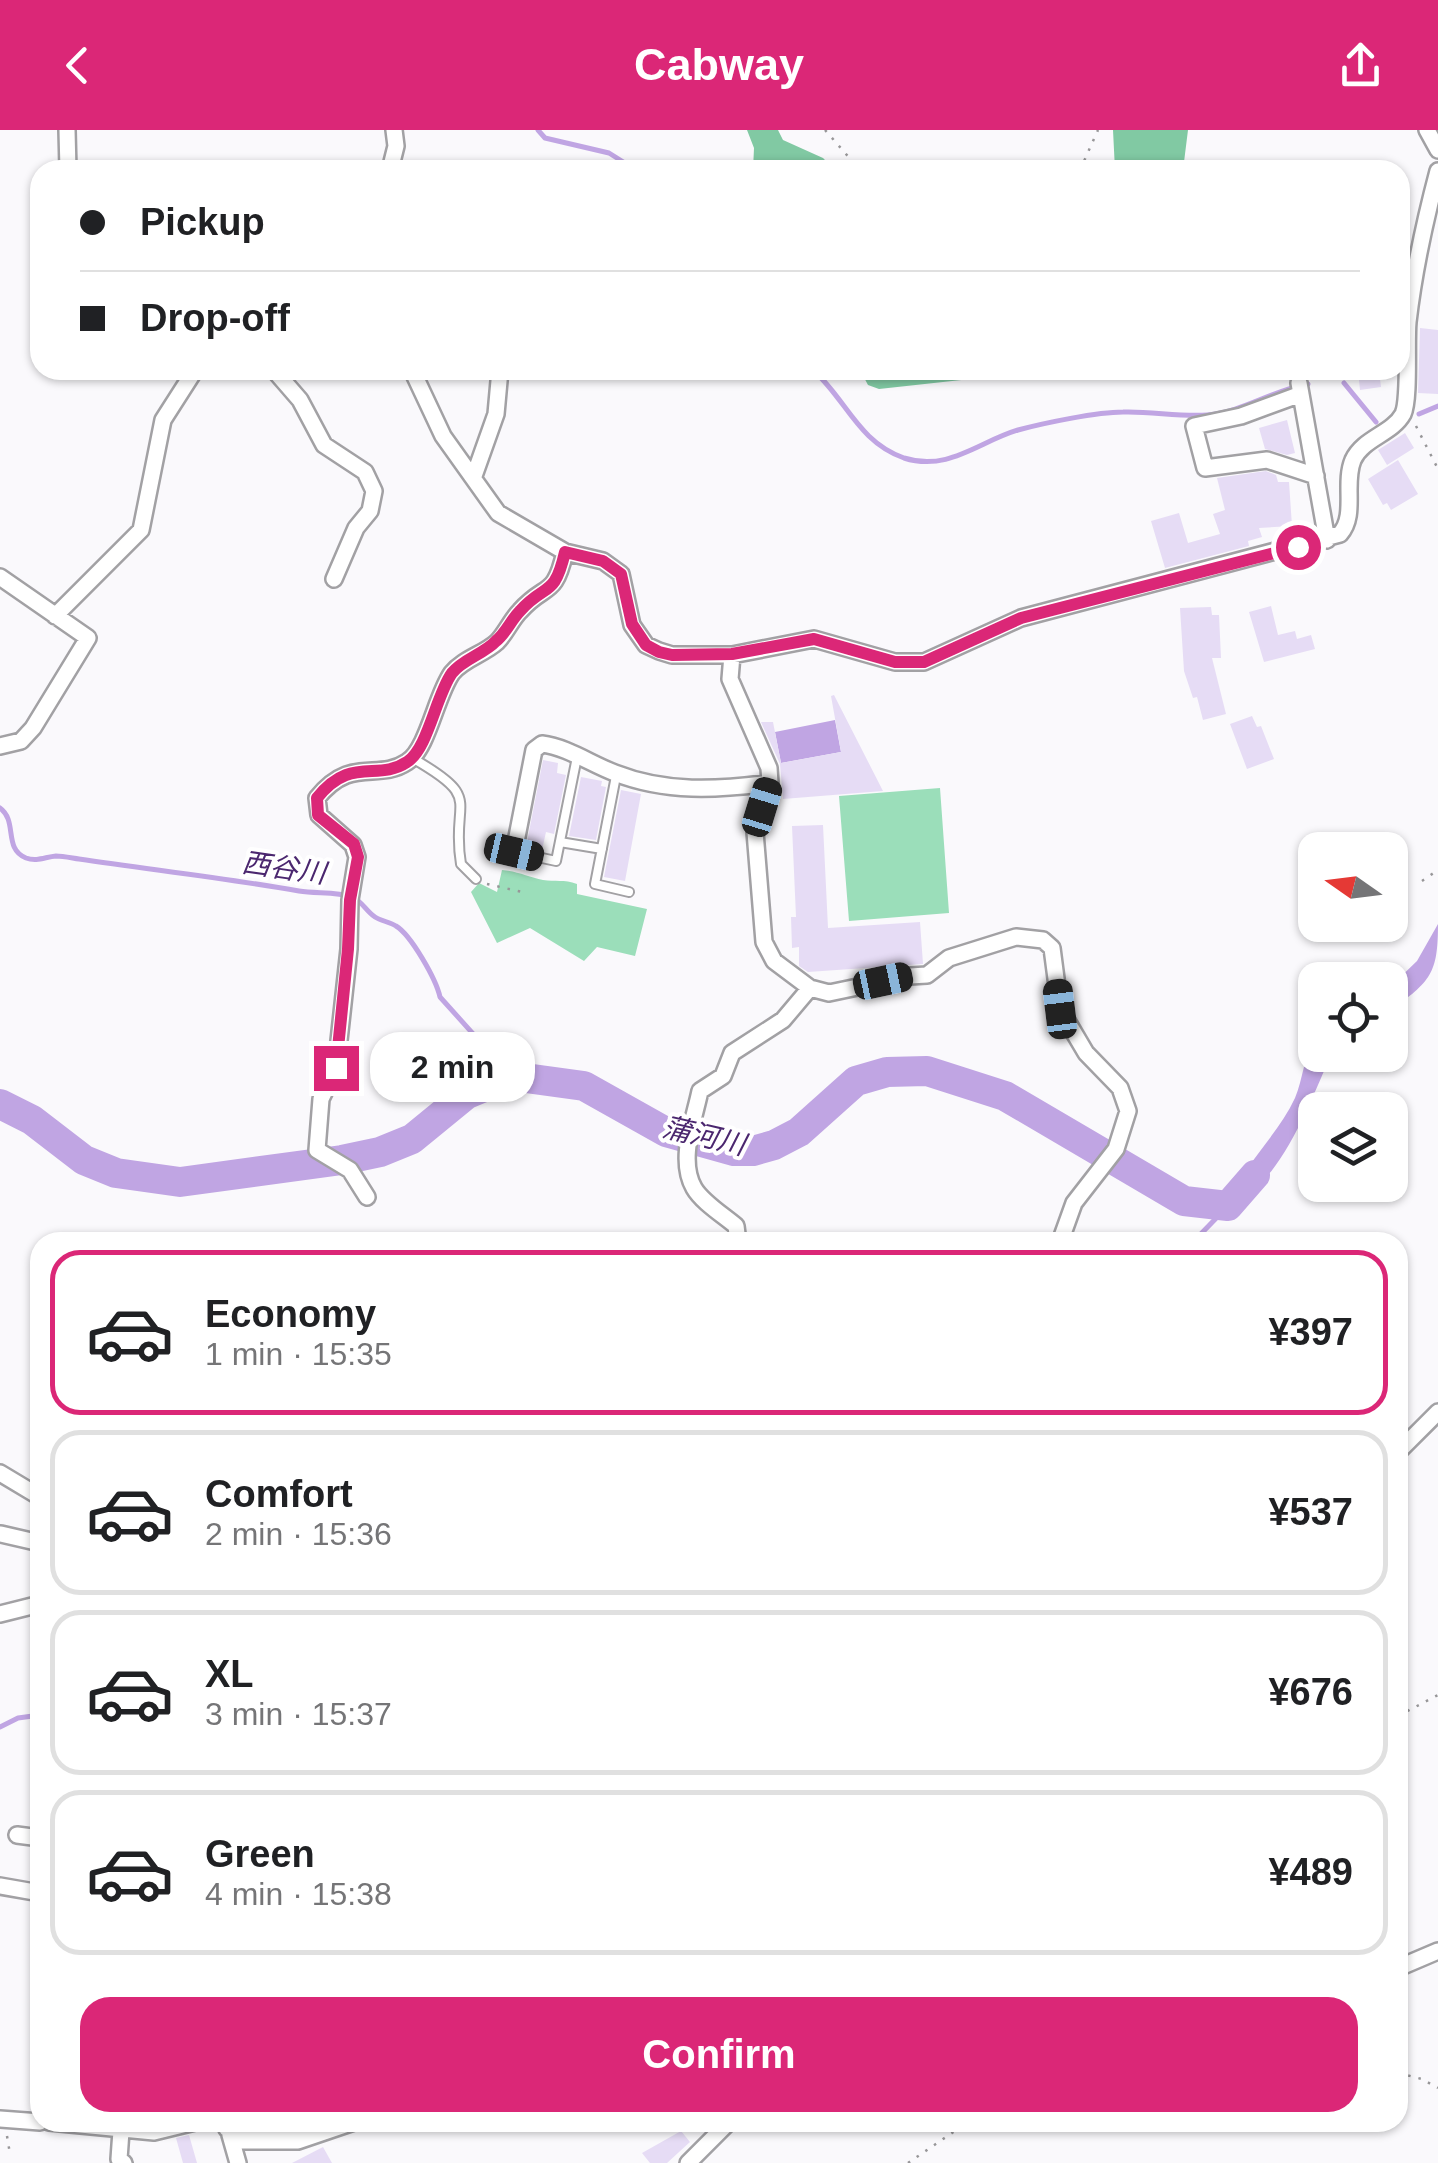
<!DOCTYPE html>
<html lang="en">
<head>
<meta charset="utf-8">
<style>
  :root { --surface:#fff; --page:#f6f6f6; --text:#202124; --muted:#757577; --line:#e0e0e0; --accent:#db2777 }
  body { margin:0; font-family:Arial,"Noto Sans JP",sans-serif; background:var(--page); color:var(--text); height:100vh; display:flex; flex-direction:column; font-size:38px; white-space:nowrap }
  * { box-sizing:border-box; margin:0 }
  p { font-size:32px; color:var(--muted) }
  .icon { flex:none; width:55px; height:55px; fill:none; stroke:currentColor; stroke-width:2; stroke-linecap:round; stroke-linejoin:round }
  .map { position:relative; flex:1; overflow:hidden }
  .details { position:absolute; left:30px; top:1102px; width:1378px; height:900px; display:flex; flex-direction:column; background:var(--surface); border-radius:30px; box-shadow:0 2px 8px #0004 }
  .details>* { flex:none }
  .hud { position:absolute; left:30px; top:30px; width:1380px; height:220px; border-radius:30px; box-shadow:0 2px 8px #0004; display:grid; align-content:center; height:220px; padding:0 50px; background:var(--surface) }
  .needle { width:65px; rotate:284deg }
  .tools { position:absolute; left:1298px; top:702px; display:grid; gap:20px }
  .tools a { display:grid; place-items:center; width:110px; height:110px; border-radius:20px; background:var(--surface); box-shadow:0 2px 8px #0004; font-size:50px }
  .end { position:absolute; width:45px; height:45px; margin:-22px; border:12px solid #db2777; background:#fff; box-shadow:0 0 0 5px #fff }
  .from { border-radius:50% }
  .bubble { position:absolute; height:70px; border-radius:30px; background:var(--surface); box-shadow:0 2px 8px #0004; font-size:32px; font-weight:700; line-height:70px; text-align:center }
  .car { position:absolute; width:30px; height:60px; margin:-30px -15px; border-radius:12px; box-shadow:0 0 8px 2px #0007; background:linear-gradient(#222 24%,#8ab4d8 0 40%,#222 0 76%,#8ab4d8 0 86%,#222 0) }
  .hud b { display:flex; align-items:center; gap:35px; height:95px; font-size:38px }
  .hud b+b { border-top:2px solid var(--line) }
  .hud i { width:25px; height:25px; background:var(--text) }
  ul { padding:18px 0 0; list-style:none }
  li { display:flex; align-items:center; gap:30px; height:165px; margin:0 20px 15px; padding:0 30px; border:5px solid var(--line); border-radius:30px }
  li div { flex:1 }
  li b { display:block; font-size:38px }
  li em { font-style:normal; font-weight:700 }
  li.on { border-color:var(--accent) }
  li>.icon { width:90px; height:90px; stroke-width:1.5 }
  .cta { display:flex; gap:20px; margin-top:auto; padding:20px 50px }
  .cta a { flex:1; height:115px; border-radius:30px; background:var(--accent); color:#fff; font-size:40px; font-weight:700; line-height:115px; text-align:center }
  header { display:flex; justify-content:space-between; align-items:center; height:130px; padding:0 50px; background:var(--accent); color:#fff; font-size:45px; font-weight:700 }
  .map>svg:first-child { display:block }
</style>
</head>
<body>
<header><svg class="icon" aria-label="back" viewBox="0 0 24 24"><path d="M15 5l-7 7 7 7"/></svg>Cabway<svg class="icon" aria-label="share" viewBox="0 0 24 24"><path d="M12 15V3M7 8l5-5 5 5M5 13v7h14v-7"/></svg></header>
<div class="map">
<svg width="1438" height="2033" viewBox="0 0 1438 2033">
  <rect width="100%" height="100%" fill="#faf9fc"/>
  <path fill="#9bdeba" d="M940,658l9,125 -100,8 -10,-125z
    M502,740c15,1 27,7 41,10 12,2 21,-1 34,4v10l70,15 -12,47 -38,-9 -13,14 -54,-33 -33,15 -26,-51 8,-9 18,9z"/>
  <path fill="#81c9a3" d="M747,0h31l5,10 40,18 12,12h-82l1,-22z
    M1113,0h75l-5,40h-68z
    M860,240h166l-19,5 -128,14 -11,-4z"/>
  <path fill="#c0a5e3" d="M835,590l6,32 -60,11 -6,-31z
    M1438,794c0,50 -7,57 -48,87v-24l27,-26z
    M1315,907v18h16c-21,47 -51,132 -103,151 13,-40 49,-69 67,-108 8,-19 9,-42 20,-61z"/>
  <g fill="none" stroke-linecap="round" stroke-linejoin="round">
    <path stroke="#c0a5e3" stroke-width="5" d="M538,0l7,8 64,15 27,17
      M813,240c33,29 45,72 91,88 44,14 74,-16 114,-28 26,-7 79,-18 105,-18 28,-1 56,5 84,3 36,-3 66,-25 101,-31
      M1344,253l32,39
      M1419,284l19,-8
      M0,678c18,13 3,41 26,50 11,4 19,-1 30,-2 7,0 16,2 23,3 74,11 147,19 220,32 17,3 37,0 53,6 10,4 14,14 23,20 6,4 15,5 21,9 15,9 40,53 44,71l71,79
      M1193,1112l35,-36
      M0,1597l18,-9 22,-3"/>
    <path stroke="#c0a5e3" stroke-width="30" d="M0,974l32,16 52,40 32,13 64,9 162,-22 38,-8 32,-13 55,-45 44,-18 73,10 82,46 68,19h19l21,-6 25,-13 57,-51 31,-9 40,-1 78,25 179,105 44,5 27,-31"/>
  </g>
  <path fill="#e6dcf5" d="M1420,198l18,2v64l-20,-1z
    M1358,240h21l2,17 -21,3z
    M1287,290l8,33 -8,2 -22,-6 -6,-21z
    M1405,303l9,15 -27,17 -9,-15z
    M1398,330l20,34 -27,16 -4,-7 -4,2 -15,-26z
    M1266,341l10,4 2,7h11l3,44 -33,2 3,9 -14,4 1,5 -84,22 -14,-47 28,-8 9,30 32,-9 -7,-20 12,-4 -8,-32z
    M1271,476l7,29 17,-4 2,8 14,-4 4,14 -51,13 -15,-50z
    M1211,477l1,8h7l2,43h-9l14,56 -23,6 -6,-23 -4,1 -9,-27 -4,-63z
    M834,565l49,96 -100,8 -3,-35 -19,-42h12l8,41 60,-11 -10,-56z
    M1252,586l5,11 4,-1 13,33 -27,10 -17,-45z
    M543,630l15,3 -1,10 9,2 -12,59 -8,-2 -4,18 -16,-3z
    M581,647l21,4 -1,5 5,1 -10,53 -27,-4z
    M621,660l20,4 -16,87 -21,-4z
    M823,695l5,103 92,-6 3,42 -115,8 -9,-6v-19l-7,1 -1,-31h5l-4,-91z
    M681,2001l9,11 -23,21h-17l-8,-10z
    M189,2005l8,28h-14l-7,-25z
    M323,2017l9,16h-40z"/>
  <g fill="none" stroke-linecap="round" stroke-linejoin="round">
    <defs>
      <path id="lane" d="M412,628c74,42 38,41 49,106l15,15
        M616,646l-21,108 34,8
        M560,712l42,7
        M514,722l42,9 21,-104"/>
      <path id="street" d="M67,0l1,40
        M1427,0l11,20
        M390,40l6,-24 -2,-16
        M274,240l26,30 24,45 41,27 9,19 -4,20 -14,17 -22,51
        M412,240l31,66 55,77 67,39 38,9 18,13 11,51 14,20 13,6 13,4h60l82,-16 81,23h29l97,-44 319,-84c17,-19 3,-50 13,-74 10,-22 39,-26 50,-46 7,-15 3,-72 5,-92 6,-52 17,-102 30,-151
        M1299,253l28,157
        M1301,264l-60,22 -47,10 11,42 62,-8 49,16
        M474,346l22,-62 4,-44
        M0,447l88,61 -55,90 -12,13 -21,5
        M55,486l86,-86 22,-110 32,-50
        M732,525l-2,24 39,89 1,15 -15,49 9,110 10,19 36,27 -27,32 -51,33 -9,23 -23,15c-6,29 -22,69 -6,97 8,14 29,27 42,38l2,16
        M514,722l20,-102 8,-6c25,3 49,20 73,29 51,20 102,17 155,10
        M810,858l19,5 81,-17 17,-1 22,-17 67,-21 27,3 9,8 8,61 26,44 34,35 8,23 -12,38 -42,54 -14,39
        M367,1067l-17,-27 -33,-20 4,-51 15,-31 13,-119 1,-49 7,-43 -4,-12 -34,-30 -2,-17c35,-43 60,-16 90,-36 21,-13 29,-67 45,-89 11,-14 32,-19 45,-31 9,-9 14,-22 23,-31 26,-29 34,-12 45,-59
        M1398,1322l40,-40
        M0,1343l40,24
        M1,1404l39,9
        M0,1484l40,-10
        M17,1705l23,3
        M0,1756l40,7
        M1398,1838l40,-17
        M0,1989l40,3
        M49,1992l105,10 41,-10
        M227,1999l44,2 45,-6
        M121,2001l-2,28 5,4
        M230,2005l8,28
        M232,2011h66l56,-19
        M688,2033l41,-41"/>
    </defs>
    <use href="#lane" stroke="#a2a1a4" stroke-width="12"/>
    <use href="#street" stroke="#a2a1a4" stroke-width="20"/>
    <path stroke="#979698" stroke-width="2.5" stroke-dasharray="2.5 8" stroke-linecap="butt" d="M825,0l35,40
      M1080,40l18,-40
      M1416,296l22,43
      M1422,751l16,-11
      M487,754l40,9
      M1398,1586l40,-21
      M1398,1943l24,6 16,9
      M7,2006l3,18
      M908,2033l60,-41"/>
    <use href="#lane" stroke="#fff" stroke-width="8"/>
    <use href="#street" stroke="#fff" stroke-width="15"/>
  </g>
  <g fill="none" stroke-linecap="round" stroke-linejoin="round">
    <path stroke="#db2777" stroke-width="12" d="M336,938l12,-119 2,-49 8,-43 -4,-13 -36,-29 -1,-17c34,-43 60,-16 90,-36 21,-13 29,-67 45,-89 11,-14 32,-19 44,-32 10,-8 15,-21 24,-30 26,-29 34,-12 45,-59l38,9 18,13 11,50 14,21 13,7 13,3 60,-1 82,-15 81,23h29l97,-44 277,-71"/>
  </g>
  <g text-anchor="middle" dominant-baseline="central" stroke-width="8" stroke-linejoin="round" paint-order="stroke">
    <g font-size="28" font-style="italic" fill="#4b276f" stroke="#fff">
      <text transform="translate(284 738) rotate(8)">西谷川</text>
      <text transform="translate(704 1006) rotate(13)">蒲河川</text>
    </g>
  </g>
</svg>
<div class="tools">
<a><svg class="needle" viewBox="-14 -14 28 28"><path d="M0-13l5 13h-10z" fill="#e53935"/><path d="M0 13l5-13h-10z" fill="#757577"/></svg></a>
<a><svg class="icon" aria-label="locate" viewBox="0 0 24 24"><circle cx="12" cy="12" r="6"/><path d="M12 2v4M12 18v4M2 12h4M18 12h4"/></svg></a>
<a><svg class="icon" aria-label="layers" viewBox="0 0 24 24"><path d="M12 4l9 5-9 5-9-5zM3 14l9 5 9-5"/></svg></a>
</div>
<i class="end from" style="left:1298px;top:417px"></i>
<i class="end" style="left:336px;top:938px"></i>
<div class="bubble" style="left:370px;top:902px;width:165px">2 min</div>
<i class="car" style="left:762px;top:677px;rotate:17deg"></i>
<i class="car" style="left:514px;top:722px;rotate:103deg"></i>
<i class="car" style="left:883px;top:851px;rotate:78deg"></i>
<i class="car" style="left:1060px;top:879px;rotate:353deg"></i>
<div class="hud">
<b><i class="from"></i>Pickup</b>
<b><i></i>Drop-off</b>
</div>
<section class="details">
<ul>
<li class="on"><svg class="icon" aria-label="car" viewBox="0 0 24 24"><path d="M5 17H2v-5l4-1 3-4h7l3 4 3 1v5h-3M9 17h6M6 11h13"/><circle cx="7" cy="17" r="2"/><circle cx="17" cy="17" r="2"/></svg><div><b>Economy</b><p>1 min · 15:35</p></div><em>¥397</em></li>
<li><svg class="icon" aria-label="car" viewBox="0 0 24 24"><path d="M5 17H2v-5l4-1 3-4h7l3 4 3 1v5h-3M9 17h6M6 11h13"/><circle cx="7" cy="17" r="2"/><circle cx="17" cy="17" r="2"/></svg><div><b>Comfort</b><p>2 min · 15:36</p></div><em>¥537</em></li>
<li><svg class="icon" aria-label="car" viewBox="0 0 24 24"><path d="M5 17H2v-5l4-1 3-4h7l3 4 3 1v5h-3M9 17h6M6 11h13"/><circle cx="7" cy="17" r="2"/><circle cx="17" cy="17" r="2"/></svg><div><b>XL</b><p>3 min · 15:37</p></div><em>¥676</em></li>
<li><svg class="icon" aria-label="car" viewBox="0 0 24 24"><path d="M5 17H2v-5l4-1 3-4h7l3 4 3 1v5h-3M9 17h6M6 11h13"/><circle cx="7" cy="17" r="2"/><circle cx="17" cy="17" r="2"/></svg><div><b>Green</b><p>4 min · 15:38</p></div><em>¥489</em></li>
</ul>
<div class="cta"><a>Confirm</a></div>
</section>
</div>
</body>
</html>
